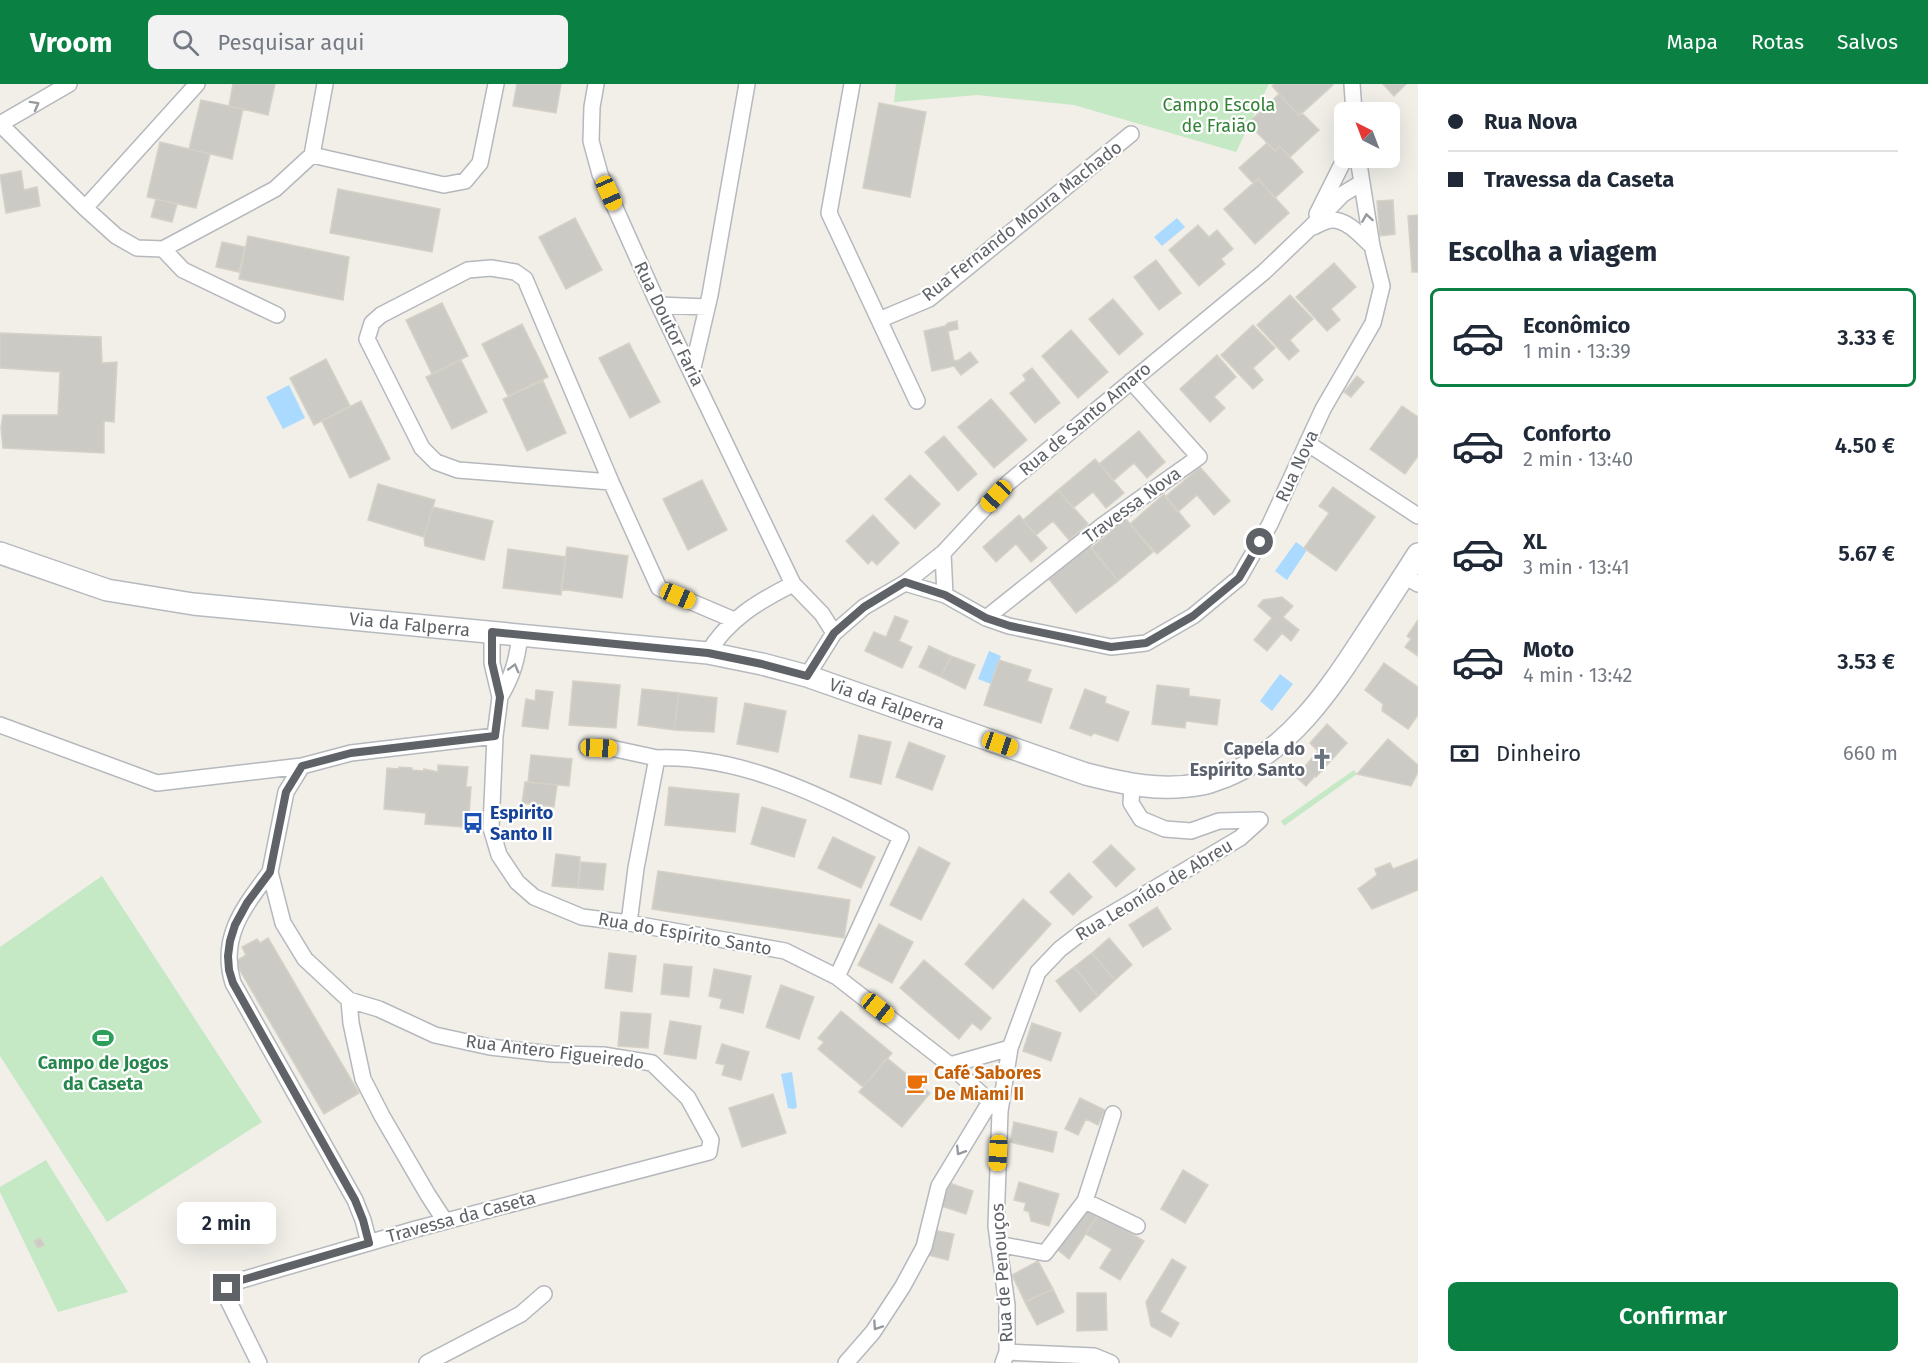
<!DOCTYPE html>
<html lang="pt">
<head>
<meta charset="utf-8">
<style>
  :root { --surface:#fff; --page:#f2f2f3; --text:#1f2937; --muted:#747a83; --line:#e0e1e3; --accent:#0b8043 }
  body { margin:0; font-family:"Fira Sans",sans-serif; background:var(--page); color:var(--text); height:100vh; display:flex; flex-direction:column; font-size:22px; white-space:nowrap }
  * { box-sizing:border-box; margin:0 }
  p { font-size:20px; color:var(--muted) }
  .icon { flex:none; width:33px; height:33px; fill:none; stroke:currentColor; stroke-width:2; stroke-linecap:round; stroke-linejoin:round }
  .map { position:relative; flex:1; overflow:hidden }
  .side { display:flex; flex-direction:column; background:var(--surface); width:510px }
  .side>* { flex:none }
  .top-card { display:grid; align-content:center; height:132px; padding:0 30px; background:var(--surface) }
  .needle { width:39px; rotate:318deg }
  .fabs { position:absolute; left:1334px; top:18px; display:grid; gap:12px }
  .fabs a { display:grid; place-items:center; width:66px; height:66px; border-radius:9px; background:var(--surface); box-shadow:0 6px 24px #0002; font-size:30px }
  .end { position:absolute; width:27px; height:27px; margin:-14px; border:8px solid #5f6368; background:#fff; box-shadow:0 0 0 3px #fff }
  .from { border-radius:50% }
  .bubble { position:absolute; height:42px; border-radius:9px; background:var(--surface); box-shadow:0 6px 24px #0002; font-size:20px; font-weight:600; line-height:42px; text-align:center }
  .car { position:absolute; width:18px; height:36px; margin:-18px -9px; border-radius:8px; box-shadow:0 0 4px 2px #0007; background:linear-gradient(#f5c518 24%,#345 0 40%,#f5c518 0 76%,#345 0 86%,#f5c518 0) }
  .top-card b { display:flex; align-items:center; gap:21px; height:57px; font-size:22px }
  .top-card b+b { border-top:2px solid var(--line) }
  .top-card i { width:15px; height:15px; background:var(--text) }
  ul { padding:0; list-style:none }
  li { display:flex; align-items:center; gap:18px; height:99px; margin:0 12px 9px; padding:0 18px; border:3px solid transparent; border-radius:9px }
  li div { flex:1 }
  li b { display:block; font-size:22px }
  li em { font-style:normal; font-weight:600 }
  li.on { border-color:var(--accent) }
  li>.icon { width:54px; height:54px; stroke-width:1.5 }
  h2 { padding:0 30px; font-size:27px; line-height:72px }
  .pay { display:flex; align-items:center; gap:15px; height:66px; padding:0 30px; font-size:22px }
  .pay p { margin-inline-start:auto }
  .button { display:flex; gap:12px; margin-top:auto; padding:12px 30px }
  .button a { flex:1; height:69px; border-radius:9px; background:var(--accent); color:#fff; font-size:24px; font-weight:600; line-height:69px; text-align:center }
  header { display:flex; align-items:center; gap:36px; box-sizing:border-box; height:84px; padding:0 30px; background:var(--accent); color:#fff }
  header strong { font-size:28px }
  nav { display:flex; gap:33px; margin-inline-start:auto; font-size:21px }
  .search { width:420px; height:54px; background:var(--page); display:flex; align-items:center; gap:15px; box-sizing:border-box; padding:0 21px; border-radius:9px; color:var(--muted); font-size:22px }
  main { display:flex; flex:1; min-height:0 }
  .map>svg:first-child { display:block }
</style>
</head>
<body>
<header>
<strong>Vroom</strong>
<div class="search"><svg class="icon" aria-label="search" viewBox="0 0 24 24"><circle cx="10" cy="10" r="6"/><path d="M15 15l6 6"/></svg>Pesquisar aqui</div>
<nav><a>Mapa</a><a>Rotas</a><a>Salvos</a></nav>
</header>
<main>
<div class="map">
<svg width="1418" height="1279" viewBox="0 0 1418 1279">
  <rect width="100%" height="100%" fill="#f1efe8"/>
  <path fill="#c5e8c5" d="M896,0h373l-33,68 -162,-47 -97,-10 -83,7z
    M1354,686l3,4 -73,52 -3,-5z
    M102,792l160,246 -155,100 -107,-166v-109z
    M46,1076l82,132 -70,20 -58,-120v-5z"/>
  <path fill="#aadaff" d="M1177,134l8,9 -23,19 -8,-9z
    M289,301l16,33 -22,11 -17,-32z
    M1296,458l11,8 -20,30 -12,-9z
    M989,567l12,5 -10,28 -13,-5z
    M1280,590l13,10 -21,27 -12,-10z
    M792,988l5,35 -3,2 -6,-1 -7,-34z"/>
  <path fill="#cccac5" stroke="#d6d1c6" stroke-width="1.5" d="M233,0h42l-7,31 -39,-9z
    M517,0h44l-5,29 -43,-7z
    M1275,0h57l1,1 -34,31 -27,-30z
    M1383,0h23l-12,12z
    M1279,10l20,22 2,-4 18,18 -29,27 -10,-11 -5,5 -27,-28z
    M201,16l42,9 -11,50 -43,-10z
    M879,19l47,9 -16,85 -47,-9z
    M160,58l50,12 -14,54 -49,-11z
    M1267,59l8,8 5,-5 23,26 -28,26 -17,-19 -5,4 -14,-15z
    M21,87l3,19 13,-3 3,19 -34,7 -6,-38z
    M1258,95l31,34 -34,31 -31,-35z
    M338,105l102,20 -8,43 -102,-19z
    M156,115l21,5 -5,18 -21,-5z
    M1393,116l2,34 -15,2 -3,-35z
    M1418,131v57h-6l-4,-56z
    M575,134l27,52 -36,19 -27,-52z
    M1198,141l11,12 8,-7 16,19 -12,10 4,5 -26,22 -30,-36z
    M248,152l101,21 -6,43 -104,-21z
    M222,158l23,5 -6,25 -23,-5z
    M1156,176l25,33 -22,17 -25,-33z
    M1334,179l22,24 -25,22 9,11 -13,11 -31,-34z
    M1290,211l23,24 -23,21 9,11 -10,9 -32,-35z
    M1113,215l30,35 -24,21 -30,-36z
    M442,219l26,53 -36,18 -26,-54z
    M957,237l1,8 -10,2 6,30 5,-1 11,-8 8,10 -17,13 -7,-9 -22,5 -8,-40 21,-5 3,-3z
    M522,240l26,53 -40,19 -26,-52z
    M1253,241l22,23 -22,20 10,12 -10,9 -32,-34z
    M1071,246l37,42 -30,26 -36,-42z
    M0,249l101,4 1,26 15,-1 -3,60 -10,-1v32l-101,-5 -2,-21 2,-12h55l2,-43 -60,-4z
    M629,259l31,59 -30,16 -31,-60z
    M1217,271l19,22 -22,20 11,11 -15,14 -30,-33z
    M326,275l24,47 -36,19 -24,-47z
    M461,276l26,52 -35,17 -26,-52z
    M1032,284l28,35 -25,20 -25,-30 16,-13 -3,-5z
    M1357,292l7,6 -13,15 -7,-5z
    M543,297l23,52 -39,18 -24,-52z
    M991,315l36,41 -33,28 -36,-41z
    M361,317l29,58 -40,19 -28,-57z
    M1402,322l16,11v39l-13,18 -35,-25z
    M1139,347l26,31 -18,16 -13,-15 -20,17 -15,-16z
    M944,352l33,38 -19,17 -33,-39z
    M1095,375l29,34 -18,15 -13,-16 -20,16 -15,-18z
    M1200,383l30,34 -16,14 -17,-20 -19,17 -13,-15z
    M910,391l30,29 -25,25 -30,-30z
    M702,396l25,50 -39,20 -25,-51z
    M378,400l57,16 -11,37 -56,-17z
    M1333,403l42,30 -39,54 -32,-23 25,-35 -10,-7z
    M1058,406l30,34 -19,16 -16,-19 -17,14 -13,-15z
    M1164,410l26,32 -33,28 -27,-30z
    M433,423l60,14 -9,39 -59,-14 -1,-9z
    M873,431l26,28 -22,22 -5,-5 -4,4 -22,-23z
    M1019,431l28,33 -16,14 -15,-18 -20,18 -13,-15z
    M1126,435l27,33 -35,29 -27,-33z
    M1090,462l28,35 -42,32 -27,-34z
    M567,463l61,9 -6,42 -61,-9z
    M508,465l58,8 -5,38 -58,-7z
    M1282,513l11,9 -10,11 16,13 -8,11 -9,-8 -15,18 -13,-11 18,-22 -14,-12 5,-6z
    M895,532l13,5 -9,20 13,6 -10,21 -37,-17 9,-19 12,5z
    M1418,536v36l-13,-9 6,-8 -4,-3z
    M929,562l22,10 -10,21 -22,-10z
    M951,572l24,9 -10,24 -24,-12z
    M999,576l32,10 -4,11 25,8 -11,34 -57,-18z
    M1384,579l34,24v28l-10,14 -26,-18 1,-7 -18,-14z
    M573,597l47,4 -4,43 -47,-3z
    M1157,601l32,4v7l31,4 -3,25 -31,-4 -1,7 -33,-4z
    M642,605l37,4 -5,37 -36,-5z
    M1085,605l21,8 -1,6 24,9 -11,29 -24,-8 -3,3 -21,-8z
    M536,606l17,2 -5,37 -26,-3 4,-27 9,2z
    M679,609l38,5 -3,34 -40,-2z
    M745,619l41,8 -8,41 -41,-8z
    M1327,640l20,19 -31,34 -1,-1 -9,10 -10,-9 22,-26 -8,-8z
    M859,651l32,7 -10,42 -31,-7z
    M1388,655l30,26v7l-7,14 -54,-12z
    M909,658l36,14 -13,34 -36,-13z
    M531,671l41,4 -3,27 -41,-4z
    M438,681l30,2 -2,20h5l-2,28h-5l-2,12 -37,-3 1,-11 -42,-4 3,-41 12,1v-2l13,1v2l12,1v-2l14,3z
    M525,698l32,3 -3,22 -32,-4z
    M669,703l70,7 -4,38 -70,-7z
    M762,723l44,13 -12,37 -43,-13z
    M833,753l42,20 -14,31 -43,-20z
    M1111,761l24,24 -19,18 -23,-25z
    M919,763l31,16 -29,57 -31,-15z
    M556,770l24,3 -2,31 -26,-2z
    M1418,775v31l-46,19 -14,-20 19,-14 -2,-6 15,-6 3,6z
    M581,778l25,2 -3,26 -25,-2z
    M658,787l192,29 -6,38 -192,-29z
    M1069,789l23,24 -19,18 -23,-23z
    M1023,815l28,25 -58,65 -28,-25z
    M1157,823l14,22 -28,18 -14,-22z
    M879,840l34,18 -21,41 -34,-18z
    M268,854l91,155 -35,21 -89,-152 11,-7 -4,-8 15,-8 3,4z
    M1109,854l23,27 -17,15 -23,-27z
    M609,869l27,3 -4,36 -27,-4z
    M1092,869l23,27 -17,16 -24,-29z
    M924,876l67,58 -10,12 -9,-7 -13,16 -59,-51z
    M664,880l28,3 -3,30 -28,-3z
    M1074,883l24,29 -18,16 -24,-31z
    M714,885l37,7 -8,37 -23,-5 2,-9 -13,-3z
    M781,901l33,12 -15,42 -33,-12z
    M841,927l51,42 -29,34 -45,-38 6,-7 -6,-4z
    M621,928l30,2 -3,34 -30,-2z
    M670,937l31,5 -5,33 -32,-5z
    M1032,939l29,10 -10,28 -28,-10z
    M722,960l27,8 -8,28 -19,-5 3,-10 -9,-2z
    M887,974l43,35 -28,34 -43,-35z
    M773,1010l13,39 -44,14 -13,-39z
    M1080,1014l25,12 -7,15 -12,-6 -8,16 -13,-6z
    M1014,1038l43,10 -4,20 -43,-10z
    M1183,1086l25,15 -23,38 -24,-14z
    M1019,1098l40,12 -10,32 -18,-5 -2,-9 -5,-2 2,-7 -12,-3z
    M949,1099l24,8 -7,23 -25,-8z
    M1085,1123l14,7 -30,45 -15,-12z
    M1099,1130l45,27 -24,39 -20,-12 12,-19 -26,-15z
    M933,1146l21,4 -6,26 -20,-5z
    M40,1154l4,7 -6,3 -4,-7z
    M1172,1175l14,8 -26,45 19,11 -8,14 -20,-11 -5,-24z
    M1038,1177l15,28 -28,13 -13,-27z
    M1053,1205l11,23 -27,13 -12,-23z
    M1077,1209h29l1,37 -30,1z"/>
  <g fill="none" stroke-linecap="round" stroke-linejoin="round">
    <defs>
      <path id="street" d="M596,0l-4,23 -1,34 9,33 55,123 138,287c-34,17 -66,36 -85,69
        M852,0l-23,129 88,188
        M1352,0l2,28
        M0,40l85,84 31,28 21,12 26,1 112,-60 37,-34 13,-71
        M0,40l69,-40
        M312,71l132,30 21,-4 15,-18 16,-79
        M85,124l112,-124
        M1317,130l28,-56
        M1313,143c5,-2 13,-7 19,-7 16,0 29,16 40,26l-14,-88
        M163,165l20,21 94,45
        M659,221l48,2
        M879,236l50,-21 202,-165
        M692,288l18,-77 37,-211
        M1307,359l111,73
        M611,398l-153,-12 -22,-8 -14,-14 -55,-109 5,-16 9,-8 87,-45 23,-2 24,4 10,7 86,203 48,106 75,32
        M943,469l2,42 41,23 23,8 102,21 35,-4 47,-27 46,-38 31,-54 53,-115 50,-86 9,-37 -10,-40
        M1404,492l14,8
        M905,499l40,12
        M793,500l29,30 12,19 -27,43
        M986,534l117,-93 96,-68 -68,-76
        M492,548v31l8,34 -5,39 -4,92 8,27 18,27 17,15 48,20 47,6 156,28 52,26 113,88 50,46
        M834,549l30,-26 41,-24 38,-30 65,-70 256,-211 46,-44 33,-34 18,-11
        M500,613c13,-22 17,-37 20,-62
        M0,641l157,58 145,-17
        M587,663l24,1 46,10
        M270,788c-26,35 -51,65 -37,111l122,217 8,20 6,23
        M629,839l7,-55 21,-110c87,-3 169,40 244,79l-64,140
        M349,916l2,23 12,56 19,37 46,79 17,26
        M950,981l60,-17
        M1085,1117l28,-87
        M998,1160l47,9 40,-52 52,25
        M1007,1268l87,4 17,7
        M259,1279l-31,-63 -1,-12 8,-6 181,-53 293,-77 2,-12 -23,-42 -36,-35 -49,-8 -51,-1 -62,-7 -55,-12 -56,-26 -30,-9 -44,-41 -22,-36 -13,-51 16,-80 16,-26 49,-13 144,-17
        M427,1279l94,-49 23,-20
        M846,1279l27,-31 30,-46 21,-39 15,-61 51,-84
        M1003,1279l4,-11v-47l-11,-79 4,-115 10,-63 28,-76 22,-23 26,-20 154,-91 20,-18 -41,1 -28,10 -26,-2 -24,-10 -10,-16 1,-17"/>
      <g id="secondary">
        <path id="s1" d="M0,469l107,37 86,14 515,49 54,11 45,12 279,98c40,10 75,18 116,10 8,-1 15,-5 22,-7 65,-26 105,-86 142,-143 17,-26 35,-53 52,-80"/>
      </g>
    </defs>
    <use href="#street" stroke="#b5b8bc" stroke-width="18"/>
    <use href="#secondary" stroke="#b6babf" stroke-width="24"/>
    <use href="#street" stroke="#fff" stroke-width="15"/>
    <use href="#secondary" stroke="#fff" stroke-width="21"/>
  </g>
  <defs><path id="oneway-chevron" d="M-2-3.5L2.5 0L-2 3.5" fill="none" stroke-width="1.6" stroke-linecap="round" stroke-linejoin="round" transform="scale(1.5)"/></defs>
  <g stroke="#979a9d">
    <use href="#oneway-chevron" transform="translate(35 21) rotate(-29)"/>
    <use href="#oneway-chevron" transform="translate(1367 134) rotate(-99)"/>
    <use href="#oneway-chevron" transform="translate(514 584) rotate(-75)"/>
    <use href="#oneway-chevron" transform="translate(960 1067) rotate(122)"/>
    <use href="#oneway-chevron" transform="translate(877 1242) rotate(124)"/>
  </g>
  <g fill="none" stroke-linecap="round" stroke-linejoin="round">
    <path stroke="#5f6368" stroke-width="8" d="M227,1204l8,-6 134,-39 -6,-23 -8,-20 -122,-217 -4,-13 -1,-14 2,-15 5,-16 12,-22 23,-31 16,-80 16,-26 49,-13 144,-17 5,-39 -8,-34v-31l216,21 54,11 45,12 27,-43 30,-26 41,-25 40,13 41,23 24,8 101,21 35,-4 47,-27 46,-38 21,-36"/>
  </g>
  <defs>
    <symbol id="church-bare" viewBox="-9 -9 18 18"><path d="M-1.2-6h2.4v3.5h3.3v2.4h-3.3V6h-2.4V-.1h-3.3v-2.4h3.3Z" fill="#6b7280" stroke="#fff" stroke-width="2.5" paint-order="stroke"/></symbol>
    <symbol id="bus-bare" viewBox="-9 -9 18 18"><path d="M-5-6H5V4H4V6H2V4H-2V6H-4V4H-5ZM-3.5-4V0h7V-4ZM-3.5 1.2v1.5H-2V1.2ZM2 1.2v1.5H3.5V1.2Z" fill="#1a4fb4" stroke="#fff" stroke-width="2.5" paint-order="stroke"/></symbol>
    <symbol id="stadium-bare" viewBox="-9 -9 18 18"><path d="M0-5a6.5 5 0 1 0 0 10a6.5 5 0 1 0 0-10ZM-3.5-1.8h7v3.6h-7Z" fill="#2e9e5b" stroke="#fff" stroke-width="2.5" paint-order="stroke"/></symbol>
    <symbol id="cafe-bare" viewBox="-9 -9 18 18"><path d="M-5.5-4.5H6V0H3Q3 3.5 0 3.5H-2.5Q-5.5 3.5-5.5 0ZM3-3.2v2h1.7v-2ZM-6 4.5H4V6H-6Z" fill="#e8710a" stroke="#fff" stroke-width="2.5" paint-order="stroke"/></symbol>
  </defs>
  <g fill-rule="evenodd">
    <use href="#church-bare" x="1307" y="660" width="30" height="30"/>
    <use href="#bus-bare" x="458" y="724" width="30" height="30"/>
    <use href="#stadium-bare" x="88" y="939" width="30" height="30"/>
    <use href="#cafe-bare" x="902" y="984" width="30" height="30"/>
  </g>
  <g text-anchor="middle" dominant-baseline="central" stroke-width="4.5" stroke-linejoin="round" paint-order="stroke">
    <g font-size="18" fill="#348238" stroke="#fff">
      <text x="1219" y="21">Campo Escola<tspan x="1219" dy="21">de Fraião</tspan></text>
    </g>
    <g font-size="18" fill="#5f6368" stroke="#fff">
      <text transform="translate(1022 137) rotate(-38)">Rua Fernando Moura Machado</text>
      <text transform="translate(669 240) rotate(64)">Rua Doutor Faria</text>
      <text transform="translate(1085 335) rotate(-40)">Rua de Santo Amaro</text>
      <text transform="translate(1297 382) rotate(-65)">Rua Nova</text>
      <text transform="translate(1132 421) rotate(-36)">Travessa Nova</text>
      <text stroke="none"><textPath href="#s1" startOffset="418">Via da Falperra</textPath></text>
      <text stroke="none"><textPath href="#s1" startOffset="904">Via da Falperra</textPath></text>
      <text transform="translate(1154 806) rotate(-31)">Rua Leonído de Abreu</text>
      <text transform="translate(685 850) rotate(10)">Rua do Espírito Santo</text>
      <text transform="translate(555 968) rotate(7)">Rua Antero Figueiredo</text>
      <text transform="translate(461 1133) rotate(-15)">Travessa da Caseta</text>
      <text transform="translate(1002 1189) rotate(-94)">Rua de Penouços</text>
    </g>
    <g font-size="18" font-weight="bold" fill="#5b616d" stroke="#fff" text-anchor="end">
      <text x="1305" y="665">Capela do<tspan x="1305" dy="21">Espírito Santo</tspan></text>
    </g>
    <g font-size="18" font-weight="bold" fill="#164399" stroke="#fff" text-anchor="start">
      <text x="490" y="729">Espirito<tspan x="490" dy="21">Santo II</tspan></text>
    </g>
    <g font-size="18" font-weight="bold" fill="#27864d" stroke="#fff">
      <text x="103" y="979">Campo de Jogos<tspan x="103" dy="21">da Caseta</tspan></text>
    </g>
    <g font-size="18" font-weight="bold" fill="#c56008" stroke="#fff" text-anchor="start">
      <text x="934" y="989">Café Sabores<tspan x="934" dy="21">De Miami II</tspan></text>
    </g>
  </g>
</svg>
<div class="fabs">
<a><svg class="needle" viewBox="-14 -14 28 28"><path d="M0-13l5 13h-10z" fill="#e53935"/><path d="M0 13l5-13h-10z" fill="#747a83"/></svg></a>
</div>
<i class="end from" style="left:1260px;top:458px"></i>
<i class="end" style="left:227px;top:1204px"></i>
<div class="bubble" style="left:177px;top:1118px;width:99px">2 min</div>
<i class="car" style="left:609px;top:109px;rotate:156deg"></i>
<i class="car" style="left:996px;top:412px;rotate:223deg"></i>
<i class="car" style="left:678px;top:512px;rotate:113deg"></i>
<i class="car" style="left:1000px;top:660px;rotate:109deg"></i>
<i class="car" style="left:599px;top:664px;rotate:93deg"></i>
<i class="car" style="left:878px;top:924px;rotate:129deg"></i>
<i class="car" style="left:998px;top:1069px;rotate:183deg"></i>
</div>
<section class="side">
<div class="top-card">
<b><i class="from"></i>Rua Nova</b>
<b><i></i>Travessa da Caseta</b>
</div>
<h2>Escolha a viagem</h2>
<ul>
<li class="on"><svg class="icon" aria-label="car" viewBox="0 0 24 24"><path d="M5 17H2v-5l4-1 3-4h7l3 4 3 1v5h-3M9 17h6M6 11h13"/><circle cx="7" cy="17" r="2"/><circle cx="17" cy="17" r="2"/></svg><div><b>Econômico</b><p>1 min · 13:39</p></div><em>3.33 €</em></li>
<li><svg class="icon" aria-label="car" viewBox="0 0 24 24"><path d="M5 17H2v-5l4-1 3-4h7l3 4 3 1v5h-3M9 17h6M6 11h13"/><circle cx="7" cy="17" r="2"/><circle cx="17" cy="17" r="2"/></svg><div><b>Conforto</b><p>2 min · 13:40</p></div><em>4.50 €</em></li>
<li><svg class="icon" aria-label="car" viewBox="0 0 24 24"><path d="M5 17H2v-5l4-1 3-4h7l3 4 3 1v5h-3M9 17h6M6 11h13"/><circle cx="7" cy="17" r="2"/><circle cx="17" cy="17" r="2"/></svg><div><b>XL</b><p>3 min · 13:41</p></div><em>5.67 €</em></li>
<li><svg class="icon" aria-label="car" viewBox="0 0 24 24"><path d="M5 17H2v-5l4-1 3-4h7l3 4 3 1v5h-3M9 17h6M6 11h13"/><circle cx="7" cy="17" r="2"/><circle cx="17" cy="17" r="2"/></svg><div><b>Moto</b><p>4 min · 13:42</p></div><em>3.53 €</em></li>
</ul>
<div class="pay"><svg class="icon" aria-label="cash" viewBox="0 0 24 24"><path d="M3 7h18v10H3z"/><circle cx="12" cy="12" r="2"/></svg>Dinheiro<p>660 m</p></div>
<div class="button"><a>Confirmar</a></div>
</section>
</main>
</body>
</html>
